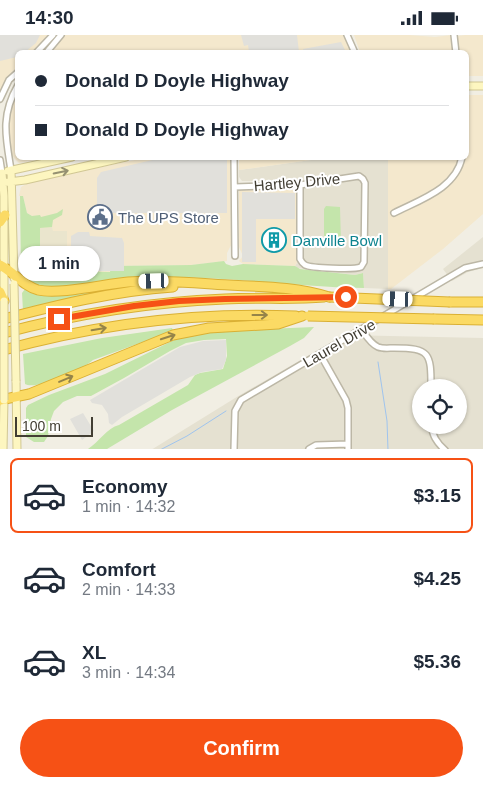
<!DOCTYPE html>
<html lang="en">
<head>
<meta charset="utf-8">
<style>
  :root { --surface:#fff; --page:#f6f6f7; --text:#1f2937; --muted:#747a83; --line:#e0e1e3; --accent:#f65115 }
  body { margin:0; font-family:Helvetica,sans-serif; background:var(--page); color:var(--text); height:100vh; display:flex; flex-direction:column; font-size:19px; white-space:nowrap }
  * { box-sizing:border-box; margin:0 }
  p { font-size:16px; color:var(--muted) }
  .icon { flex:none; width:28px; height:28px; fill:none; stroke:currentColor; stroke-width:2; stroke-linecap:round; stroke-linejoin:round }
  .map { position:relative; height:414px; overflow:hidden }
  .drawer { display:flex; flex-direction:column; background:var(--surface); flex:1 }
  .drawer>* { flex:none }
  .banner { position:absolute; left:15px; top:15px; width:454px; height:110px; border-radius:8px; box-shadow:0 1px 4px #0004; display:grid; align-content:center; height:110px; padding:0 20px; background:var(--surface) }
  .fabs { position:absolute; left:412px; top:344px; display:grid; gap:10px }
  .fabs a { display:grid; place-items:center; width:55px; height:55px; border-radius:50%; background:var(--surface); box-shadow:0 1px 4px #0004; font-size:25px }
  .scale { position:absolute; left:15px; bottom:12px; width:78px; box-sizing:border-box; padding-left:5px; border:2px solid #423e33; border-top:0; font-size:14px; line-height:18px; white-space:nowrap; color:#423e33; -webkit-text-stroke:4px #fff; paint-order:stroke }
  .end { position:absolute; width:22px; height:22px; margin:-11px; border:6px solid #f65115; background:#fff; box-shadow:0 0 0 2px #fff }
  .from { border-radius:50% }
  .bubble { position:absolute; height:35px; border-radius:18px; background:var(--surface); box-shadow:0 1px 4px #0004; font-size:16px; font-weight:800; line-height:35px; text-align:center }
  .car { position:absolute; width:15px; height:30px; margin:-15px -8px; border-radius:6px; box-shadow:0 0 4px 1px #0007; background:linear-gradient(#fff 24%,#345 0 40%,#fff 0 76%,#345 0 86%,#fff 0) }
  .banner b { display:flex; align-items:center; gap:18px; height:48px; font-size:19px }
  .banner b+b { border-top:1px solid var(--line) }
  .banner i { width:12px; height:12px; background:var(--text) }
  ul { padding:9px 0 0; list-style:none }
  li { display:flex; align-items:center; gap:15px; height:75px; margin:0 10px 8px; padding:0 10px; border:2px solid transparent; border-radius:8px }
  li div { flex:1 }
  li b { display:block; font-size:19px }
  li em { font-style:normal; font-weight:800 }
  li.current { border-color:var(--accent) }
  li>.icon { width:45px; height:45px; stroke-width:1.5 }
  .primary-button { display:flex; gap:10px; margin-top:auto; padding:10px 20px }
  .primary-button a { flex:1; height:58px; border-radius:30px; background:var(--accent); color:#fff; font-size:20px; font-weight:800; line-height:58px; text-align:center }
  .status { display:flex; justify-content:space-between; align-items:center; height:35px; padding:0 25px; background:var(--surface); direction:ltr }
  .status svg { height:14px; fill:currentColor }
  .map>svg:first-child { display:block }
</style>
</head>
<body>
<div class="status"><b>14:30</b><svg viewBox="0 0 49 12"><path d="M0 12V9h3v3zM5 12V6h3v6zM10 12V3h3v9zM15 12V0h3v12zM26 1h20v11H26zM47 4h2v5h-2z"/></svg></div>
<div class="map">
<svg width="483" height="415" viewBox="0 0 483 415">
  <rect width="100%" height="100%" fill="#f1eee3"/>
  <path fill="#e5e1d1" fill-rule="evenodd" d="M325,123h63v131l-24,-1 -1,-15 -8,2 -58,-7 -2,-2 3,-5 -1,-80h-55l-3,-4v-7z
    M483,202v31l-15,4 -16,9 -9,-12z
    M344,300l139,3v111l-332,1 89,-55zM421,352h38v38h-38z"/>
  <path fill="#f4e8cd" d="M0,0h49l-16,17 -15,1 -1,15 -5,4 -12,19z
    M64,0h280l7,17 -302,1z
    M354,0h55l26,2 16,-2 2,17h-93z
    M465,0h18v41h-17v-23l-6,-1 -3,-16z
    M17,56l1,66 29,1 -28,5 -7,-7 -4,-28 4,-25z
    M466,60h17v119l-40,35 -52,40h-3v-131l78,-1z
    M144,123h86l1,87 -4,8v8l-36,4 -80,1 -1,6 -55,-1 -23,-55 -5,-3 -4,-17h-4l2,-9 7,-4z
    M239,123v-1l86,1 -86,12z
    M239,155h54l4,3 1,68 -3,5 -52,-2 -4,-3 4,-5 -4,-9z"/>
  <path fill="#eae5cd" d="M52,192l1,4h14v38h-10l-3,4 -9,-2v-15l-5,1v-29z"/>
  <path fill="#c4e5ab" d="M20,161h3l4,17 5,3 8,-1 1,2 16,-4 6,-4 -1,6 -9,5 -1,7 -12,1v29l5,-2 1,17 8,1 2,-3 14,1 40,1 1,-6 80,-1 33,-4 2,3 6,2 11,-2 52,2 5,3 55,6 8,-2 1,15c-79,-1 -159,-16 -240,-9 -20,2 -70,12 -87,7 -8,-2 -13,-8 -16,-14z
    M326,171l14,1 1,36h-17v-34z
    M116,252l1,2 -62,13 -32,9 -1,-18 3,-4 9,5 11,1z
    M314,292l-10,11 -14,8 -118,64 -65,39h-19c11,-7 19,-21 31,-24l69,-40 7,-10 5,-2 23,-4 4,-13 -1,-17 -22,1 -18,3 -16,8 -46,27 -33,18h-14l-14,6 -9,9 -3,8 -3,17 -4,6h-10l-8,-5v-29l2,-3 21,-10 56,-21 71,-35 42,-8z
    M172,293l1,3 -80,29c-9,9 -57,31 -68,24l-2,-30 79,-16z"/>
  <path fill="#e1e0db" d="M0,0h40l-4,8 -11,9 -7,1 -1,4 -17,4z
    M241,0h56l2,17h-50l-1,-7 -4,1z
    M341,7l5,10h-42l-1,-3z
    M161,123h66v55h-130v-35l4,-6z
    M242,157l53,1v26h-39v43h-14z
    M78,197h11l1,4 32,2 2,5v28h-53v-35z
    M226,305v20l-4,9 -20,3 -12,5 -68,40 -10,8 -3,-2 -1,-9 -6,-9 -10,-2 -2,-3 90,-53 23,-6z
    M83,378l11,18 -12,9 -12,-21z"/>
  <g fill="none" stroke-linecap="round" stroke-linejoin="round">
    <path stroke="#9fc4ee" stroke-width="1" d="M378,327l9,59 1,29
      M160,415l27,-14 39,-25"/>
    <defs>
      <path id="minor" d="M347,0l8,18
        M454,0l2,18
        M36,18l17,-18
        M46,18l15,-18
        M0,64l9,-19 9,-8
        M234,122l1,99
        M0,125l2,13
        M11,135c-5,-32 -11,-54 7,-85
        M235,152l65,-2 59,-9 4,3 2,4 -1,79 -3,5c-7,3 -50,1 -56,-2 -3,-2 -4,-4 -5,-6v-74
        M394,178c25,-13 62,-24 68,-56
        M362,295c4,6 9,14 16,17 5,2 11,1 16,1 36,0 37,5 37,39
        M320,319l26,46 2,8v42
        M431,390c2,11 5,17 14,25
        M309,414l7,-4 32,-1
        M234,415l1,-39 6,-11 224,-132 18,-4"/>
      <path id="secondary" d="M466,51h17
        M11,135l3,108
        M8,136l64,-14
        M2,138l2,23v104
        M0,148l25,-3 101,-23
        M16,346l1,69
        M3,415l1,-50"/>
      <path id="motorway" d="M0,187l5,-7
        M0,230c14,7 23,21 38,25 21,5 67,-6 90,-8 28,-2 56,0 84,2 39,3 79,1 117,13
        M0,257l4,9
        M450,267h33
        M434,284l49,1
        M0,285c57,-15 114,-29 173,-33
        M0,299c74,-20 149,-32 225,-35 33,-2 66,1 99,-2
        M0,316c96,-27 196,-39 296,-35
        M0,365l29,-6 144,-59 36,-7 69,-4 24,-8"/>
    </defs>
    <use href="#minor" stroke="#bcb7a6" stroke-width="8"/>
    <use href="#secondary" stroke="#d1c793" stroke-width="9"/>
    <use href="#motorway" stroke="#dab034" stroke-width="11"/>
    <use href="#minor" stroke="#fff" stroke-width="5"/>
    <use href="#secondary" stroke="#fdf6c0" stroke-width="7"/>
    <use href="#motorway" stroke="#fbda64" stroke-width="9"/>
    <defs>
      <path id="secondary-bridge" d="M14,249l2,97
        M4,266v99"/>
      <path id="motorway-bridge" d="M329,262l121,5
        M308,281l126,3"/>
    </defs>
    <use href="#secondary-bridge" stroke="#d1c793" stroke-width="9" stroke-linecap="butt"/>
    <use href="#motorway-bridge" stroke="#dab034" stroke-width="11" stroke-linecap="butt"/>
    <use href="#secondary-bridge" stroke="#fdf6c0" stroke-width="7"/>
    <use href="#motorway-bridge" stroke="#fbda64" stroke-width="9"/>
  </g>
  <defs><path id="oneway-shaft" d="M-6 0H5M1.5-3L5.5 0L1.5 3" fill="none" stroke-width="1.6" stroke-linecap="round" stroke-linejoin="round" transform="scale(1.25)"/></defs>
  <use stroke="#969172" href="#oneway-shaft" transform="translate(61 137) rotate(-12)"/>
  <g stroke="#958449">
    <use href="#oneway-shaft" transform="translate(260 280)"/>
    <use href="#oneway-shaft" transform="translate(99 294) rotate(-9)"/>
    <use href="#oneway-shaft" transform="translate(168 302) rotate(-18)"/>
    <use href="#oneway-shaft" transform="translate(66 344) rotate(-23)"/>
  </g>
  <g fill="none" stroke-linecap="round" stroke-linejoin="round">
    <path stroke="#f65115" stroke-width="6" d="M59,284l75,-13 45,-5 46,-2 121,-2"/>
  </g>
  <defs>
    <symbol id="civic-ring" viewBox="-11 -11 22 22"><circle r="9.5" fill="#fff" stroke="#5c6f8a" stroke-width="1.5"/><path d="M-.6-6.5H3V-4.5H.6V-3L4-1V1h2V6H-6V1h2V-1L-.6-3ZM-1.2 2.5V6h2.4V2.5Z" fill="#5c6f8a"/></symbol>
    <symbol id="building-ring" viewBox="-11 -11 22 22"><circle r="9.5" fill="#fff" stroke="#0f9aa8" stroke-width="1.5"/><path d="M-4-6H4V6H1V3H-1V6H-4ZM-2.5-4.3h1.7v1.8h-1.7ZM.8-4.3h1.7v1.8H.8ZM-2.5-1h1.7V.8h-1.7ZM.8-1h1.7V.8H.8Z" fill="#0f9aa8"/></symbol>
  </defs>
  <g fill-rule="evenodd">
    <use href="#civic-ring" x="86" y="168" width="28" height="28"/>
    <use href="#building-ring" x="260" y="191" width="28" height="28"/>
  </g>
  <g text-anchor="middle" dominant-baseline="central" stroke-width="4" stroke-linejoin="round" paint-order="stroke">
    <g font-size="15" fill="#423e33" stroke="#fff">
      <text transform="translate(297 147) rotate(-5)">Hartley Drive</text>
      <text transform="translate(339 308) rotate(-30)">Laurel Drive</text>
    </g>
    <g font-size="15" fill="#4e5e75" stroke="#fff" text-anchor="start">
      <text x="118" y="182">The UPS Store</text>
    </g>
    <g font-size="15" fill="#0d838f" stroke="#fff" text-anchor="start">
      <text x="292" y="205">Danville Bowl</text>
    </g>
  </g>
</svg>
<div class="fabs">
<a><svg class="icon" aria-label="locate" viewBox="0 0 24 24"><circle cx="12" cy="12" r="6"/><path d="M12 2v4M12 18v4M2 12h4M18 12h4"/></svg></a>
</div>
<div class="scale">100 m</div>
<i class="end from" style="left:346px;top:262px"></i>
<i class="end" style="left:59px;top:284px"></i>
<div class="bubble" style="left:18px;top:211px;width:82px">1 min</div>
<i class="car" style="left:154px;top:246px;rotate:268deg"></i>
<i class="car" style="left:398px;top:264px;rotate:272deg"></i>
<div class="banner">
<b><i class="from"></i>Donald D Doyle Highway</b>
<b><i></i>Donald D Doyle Highway</b>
</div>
</div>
<section class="drawer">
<ul>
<li class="current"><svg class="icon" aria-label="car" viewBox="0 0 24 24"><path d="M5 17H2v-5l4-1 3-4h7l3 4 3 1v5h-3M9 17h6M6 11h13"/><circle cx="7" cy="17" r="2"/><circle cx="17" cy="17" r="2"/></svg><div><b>Economy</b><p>1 min · 14:32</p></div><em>$3.15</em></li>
<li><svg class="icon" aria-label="car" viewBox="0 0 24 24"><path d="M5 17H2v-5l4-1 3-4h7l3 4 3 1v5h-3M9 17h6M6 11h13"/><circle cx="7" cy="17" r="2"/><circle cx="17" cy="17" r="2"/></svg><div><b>Comfort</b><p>2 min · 14:33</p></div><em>$4.25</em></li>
<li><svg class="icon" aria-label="car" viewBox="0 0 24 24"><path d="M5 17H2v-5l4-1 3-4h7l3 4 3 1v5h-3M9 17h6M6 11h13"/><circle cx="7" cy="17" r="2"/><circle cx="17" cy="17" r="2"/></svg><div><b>XL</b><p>3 min · 14:34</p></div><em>$5.36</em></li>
</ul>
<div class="primary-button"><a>Confirm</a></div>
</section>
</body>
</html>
